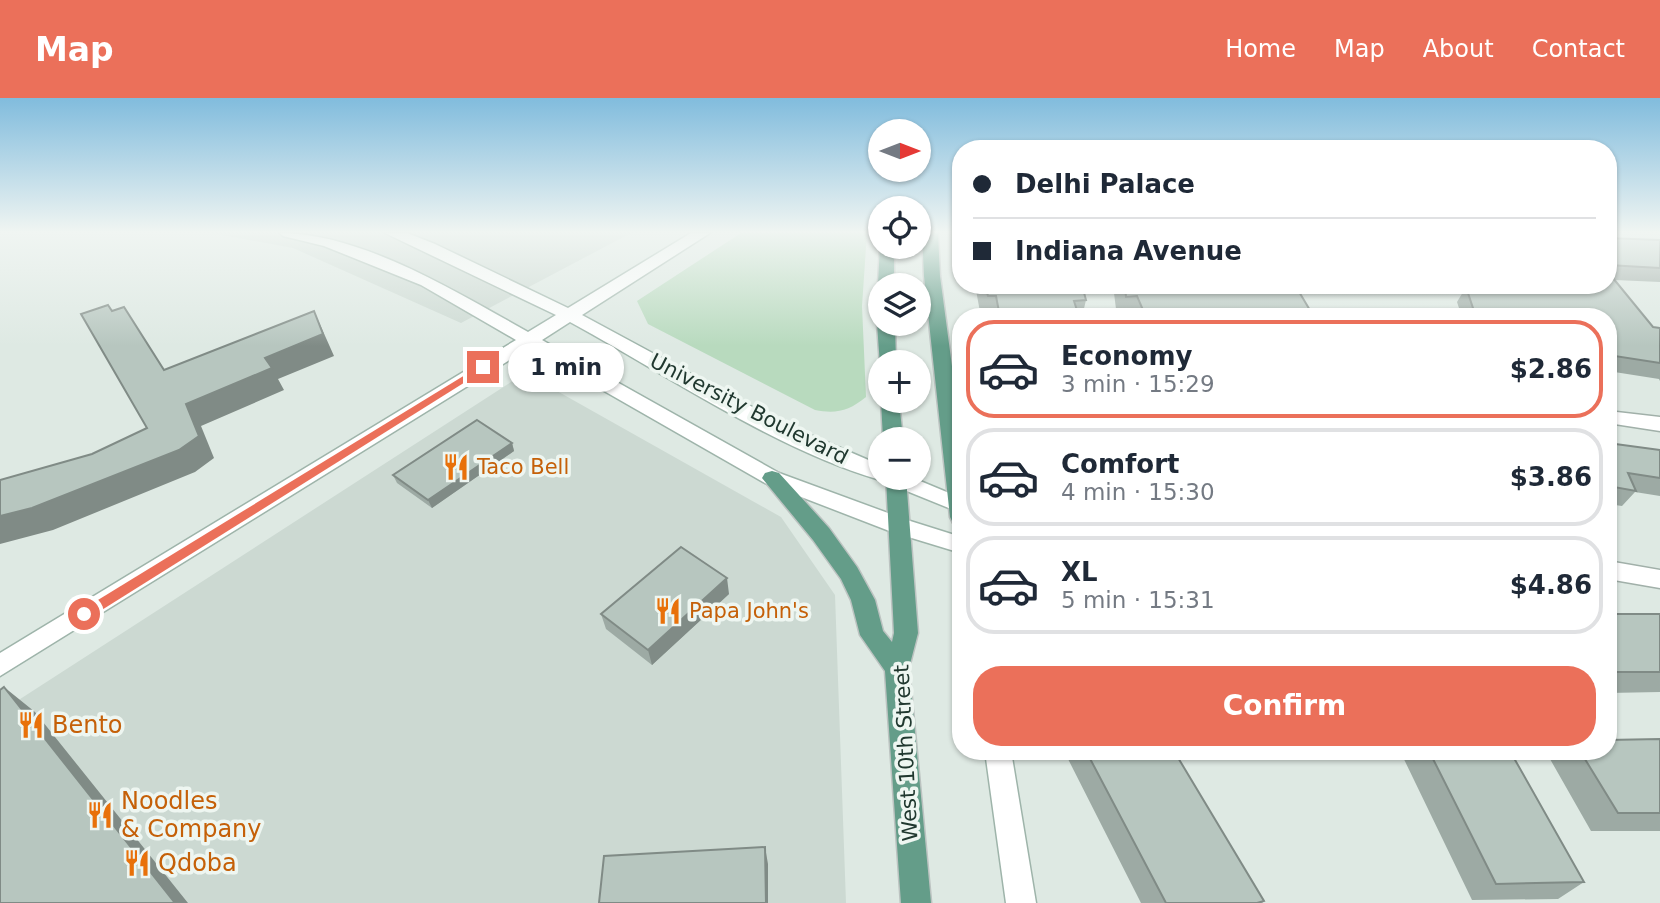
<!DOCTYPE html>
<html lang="en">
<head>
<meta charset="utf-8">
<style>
  :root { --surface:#fff; --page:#f6f6f7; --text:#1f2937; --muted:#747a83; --line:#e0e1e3; --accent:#eb705a }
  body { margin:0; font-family:"DejaVu Sans",sans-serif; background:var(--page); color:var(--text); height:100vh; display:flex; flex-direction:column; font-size:26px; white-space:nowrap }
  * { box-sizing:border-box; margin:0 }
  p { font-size:23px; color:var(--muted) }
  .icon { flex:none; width:38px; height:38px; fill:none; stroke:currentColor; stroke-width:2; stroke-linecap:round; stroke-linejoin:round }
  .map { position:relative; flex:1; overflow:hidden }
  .panel { position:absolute; left:952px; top:210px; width:665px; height:452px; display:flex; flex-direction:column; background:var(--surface); border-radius:28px; box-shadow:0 2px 5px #0004 }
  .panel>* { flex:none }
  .banner { position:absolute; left:952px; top:42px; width:665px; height:154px; border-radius:28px; box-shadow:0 2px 5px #0004; display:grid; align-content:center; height:154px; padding:0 21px; background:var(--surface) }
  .needle { width:46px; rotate:90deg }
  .tools { position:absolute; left:868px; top:21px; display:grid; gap:14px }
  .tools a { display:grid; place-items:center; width:63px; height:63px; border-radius:50%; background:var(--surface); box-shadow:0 2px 5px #0004; font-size:35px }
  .end { position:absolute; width:32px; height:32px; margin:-16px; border:9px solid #eb705a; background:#fff; box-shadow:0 0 0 4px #fff }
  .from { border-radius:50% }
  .bubble { position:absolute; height:49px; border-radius:24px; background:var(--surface); box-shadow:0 2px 5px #0004; font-size:23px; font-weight:700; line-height:49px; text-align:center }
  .banner b { display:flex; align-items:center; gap:24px; height:66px; font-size:26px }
  .banner b+b { border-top:2px solid var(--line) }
  .banner i { width:18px; height:18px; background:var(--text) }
  ul { padding:12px 0 0; list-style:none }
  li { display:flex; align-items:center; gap:21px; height:98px; margin:0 14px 10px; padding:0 7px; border:4px solid var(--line); border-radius:28px }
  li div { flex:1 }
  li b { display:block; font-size:26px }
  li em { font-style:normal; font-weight:700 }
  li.current { border-color:var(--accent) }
  li>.icon { width:63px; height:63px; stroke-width:1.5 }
  .action { display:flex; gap:14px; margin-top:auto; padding:14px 21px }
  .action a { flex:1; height:80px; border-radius:28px; background:var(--accent); color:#fff; font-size:28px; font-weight:700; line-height:80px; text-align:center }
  header { display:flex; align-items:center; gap:42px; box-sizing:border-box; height:98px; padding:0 35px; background:var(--accent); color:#fff }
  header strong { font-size:33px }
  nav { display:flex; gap:38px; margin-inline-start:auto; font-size:24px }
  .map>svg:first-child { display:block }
</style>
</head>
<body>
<header>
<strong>Map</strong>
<nav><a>Home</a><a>Map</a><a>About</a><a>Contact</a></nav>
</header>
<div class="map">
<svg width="1660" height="805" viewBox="0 0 1660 805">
  <rect width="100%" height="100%" fill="#dee9e3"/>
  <path fill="#ccd9d2" d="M211,135h420l-170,90 -168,-75z
    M525,275l256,144 54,78 11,308h-846v-191z"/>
  <path fill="#b8dabe" d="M741,135h126l-5,73 4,91c-17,14 -30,17 -51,13l-167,-86 -11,-23z"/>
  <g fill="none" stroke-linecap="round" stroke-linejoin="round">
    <defs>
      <path id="street" d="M1608,313l52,6v14l-52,-8z
        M1608,463l52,9v18l-52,-9z"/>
      <path id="secondary" d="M280,135c82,0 178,60 248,99l28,-17 -171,-82h22l28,11 133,64 123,-75h19l-128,82 198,107 100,43v13h33l48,20v15l-74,-30 -3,-4 -4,1c-104,-30 -214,-106 -310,-158l-28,18 237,133 128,47 54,17v16l-69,-21 -127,-49 -236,-135 -529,328v-23l516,-313 -95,-55 -97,-39 -41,-10z
        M985,653h26l25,152h-30z"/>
      <path id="primary" d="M922,135h16l2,43 21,158v91l-8,-2 -3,-6 -26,-241z
        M880,146v3h14v38h-14v4l-2,-4z
        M880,222v4h15l1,38h-16v3l-3,-41z
        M881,303h18l4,38h-20z
        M772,373l7,2 50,55 28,39 18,33 8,31 9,11 2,-9 -8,-155h20l12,155 -9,35 22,235h-30l-16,-232 -25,-36 -9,-35 -10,-21 -28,-39 -51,-62 3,-5z"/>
    </defs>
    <use href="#street" stroke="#a1b0a9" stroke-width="3"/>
    <use href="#secondary" stroke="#9eb4aa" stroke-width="3"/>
    <use href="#primary" stroke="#bcc3c1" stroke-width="3"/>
    <use href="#street" fill="#fff" fill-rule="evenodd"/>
    <use href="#secondary" fill="#fff" fill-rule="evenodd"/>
    <use href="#primary" fill="#649d89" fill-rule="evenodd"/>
  </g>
  <path fill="#9daaa4" d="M1608,140l52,2v42l-45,-2 38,47 7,1v53l-1,-2 -51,-8v-54h-146l-5,-15 9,-15h19v-2h123z
    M975,187h107l4,15 -4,17h-101z
    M1113,187h182l19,32h-197z
    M512,345l2,8 -82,57 -35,-25 -4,-8z
    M1608,345l52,7v46l-25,-4 -13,14 -14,-2z
    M729,496l-77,71 -46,-36 -5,-15z
    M1608,516h52v78l-52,1z
    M1660,641v92h-69l-41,-72 10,-8h48z
    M1069,653h105l90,150 -2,2h-121l-74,-146z
    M1400,653h110l74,131 -26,17 -86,1z"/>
  <path fill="#808b86" d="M314,213l20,45 -56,23 6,11 -83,36 13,32 -19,14 -142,58 -53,14v-28l186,-112 79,-46z
    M512,345l2,8 -82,57 -4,-8z
    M727,480l2,16 -77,71 -4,-15z
    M4,589l31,25 153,191h-13z
    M765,749l3,17v39h-2z"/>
  <path fill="#b7c6bf" stroke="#808b86" stroke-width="2" d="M1608,140l52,2v28l-52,-3z
    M1608,174l45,55 7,1v35l-52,-8v-38h-132l-10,-30h27v-2h115z
    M985,187h97l4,15 -12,1 5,16h-79l-4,-21h-8z
    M1125,187h170l19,32h-168l-9,-21 -11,1z
    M108,207l4,6 12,-4 40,63 150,-59 9,23 -58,24 7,10 -86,36 13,32 -20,14 -147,58 -32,8v-36l92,-26 55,-26 -66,-114z
    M477,322l35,23 -84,57 -35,-25z
    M1608,345l52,7v28l-32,-5 8,18 -28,-5z
    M681,449l46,31 -79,72 -47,-36z
    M1608,516h52v58h-52z
    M4,589l171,216h-175v-213z
    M1660,641v74h-42l-38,-62h28v-11z
    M1086,653h88l90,150 -7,2h-91z
    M1429,653h81l74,131 -88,2z
    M765,749l1,56h-167l5,-47z"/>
  <linearGradient id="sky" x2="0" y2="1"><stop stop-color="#81bcdd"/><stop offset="0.54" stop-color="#f0f5f2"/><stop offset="1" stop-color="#f0f5f2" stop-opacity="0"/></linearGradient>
  <rect width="1660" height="248" fill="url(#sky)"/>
  <path fill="#eb705a" d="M483,266l5,3 -2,2 -397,249h-9v-7z"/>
  <defs>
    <symbol id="restaurant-bare" viewBox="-9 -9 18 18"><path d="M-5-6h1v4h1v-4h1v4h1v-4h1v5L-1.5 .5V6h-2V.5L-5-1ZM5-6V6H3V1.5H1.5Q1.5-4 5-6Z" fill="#e8710a" stroke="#eef6f1" stroke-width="2.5" paint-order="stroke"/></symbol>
  </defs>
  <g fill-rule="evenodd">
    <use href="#restaurant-bare" x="437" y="350" width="38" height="38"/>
    <use href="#restaurant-bare" x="649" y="494" width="38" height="38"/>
    <use href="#restaurant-bare" x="12" y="608" width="38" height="38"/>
    <use href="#restaurant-bare" x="81" y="698" width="38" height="38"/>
    <use href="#restaurant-bare" x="118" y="746" width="38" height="38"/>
  </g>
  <g text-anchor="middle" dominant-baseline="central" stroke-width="7" stroke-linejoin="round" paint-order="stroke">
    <g font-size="21" fill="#20382f" stroke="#eef6f1">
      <text transform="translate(749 311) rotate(27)">University Boulevard</text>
      <text transform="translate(906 655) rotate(-93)">West 10th Street</text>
    </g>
    <g font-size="21" fill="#c56008" stroke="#eef6f1" text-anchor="start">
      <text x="477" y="369">Taco Bell</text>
      <text x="689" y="513">Papa John's</text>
    </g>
    <g font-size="24" fill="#c56008" stroke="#eef6f1" text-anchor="start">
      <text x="52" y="627">Bento</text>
      <text x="121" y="703">Noodles<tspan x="121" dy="28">&amp; Company</tspan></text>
      <text x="158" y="765">Qdoba</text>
    </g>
  </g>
</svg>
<div class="tools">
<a><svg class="needle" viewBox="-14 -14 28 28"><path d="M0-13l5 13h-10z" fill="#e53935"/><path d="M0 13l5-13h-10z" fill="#747a83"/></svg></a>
<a><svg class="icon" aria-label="locate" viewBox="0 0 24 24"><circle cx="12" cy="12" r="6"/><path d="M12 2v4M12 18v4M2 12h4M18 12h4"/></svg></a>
<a><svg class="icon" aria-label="layers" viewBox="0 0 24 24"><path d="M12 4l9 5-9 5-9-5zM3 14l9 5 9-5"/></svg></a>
<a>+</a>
<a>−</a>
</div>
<i class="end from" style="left:84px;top:516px"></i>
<i class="end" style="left:483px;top:269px"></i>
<div class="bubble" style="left:508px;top:245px;width:116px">1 min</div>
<div class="banner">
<b><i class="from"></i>Delhi Palace</b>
<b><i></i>Indiana Avenue</b>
</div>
<section class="panel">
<ul>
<li class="current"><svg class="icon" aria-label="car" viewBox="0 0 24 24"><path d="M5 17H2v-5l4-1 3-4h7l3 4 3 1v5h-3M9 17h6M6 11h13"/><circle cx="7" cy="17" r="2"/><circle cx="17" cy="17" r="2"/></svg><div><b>Economy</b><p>3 min · 15:29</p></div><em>$2.86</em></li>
<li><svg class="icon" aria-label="car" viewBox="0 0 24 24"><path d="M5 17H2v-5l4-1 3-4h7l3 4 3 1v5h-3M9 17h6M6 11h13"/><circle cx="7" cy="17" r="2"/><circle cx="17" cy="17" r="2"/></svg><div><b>Comfort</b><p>4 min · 15:30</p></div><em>$3.86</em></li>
<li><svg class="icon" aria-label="car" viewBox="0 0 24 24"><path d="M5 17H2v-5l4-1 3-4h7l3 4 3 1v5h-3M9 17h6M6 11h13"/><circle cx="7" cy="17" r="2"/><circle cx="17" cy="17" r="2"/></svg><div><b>XL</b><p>5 min · 15:31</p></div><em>$4.86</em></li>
</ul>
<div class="action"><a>Confirm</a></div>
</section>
</div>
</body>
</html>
